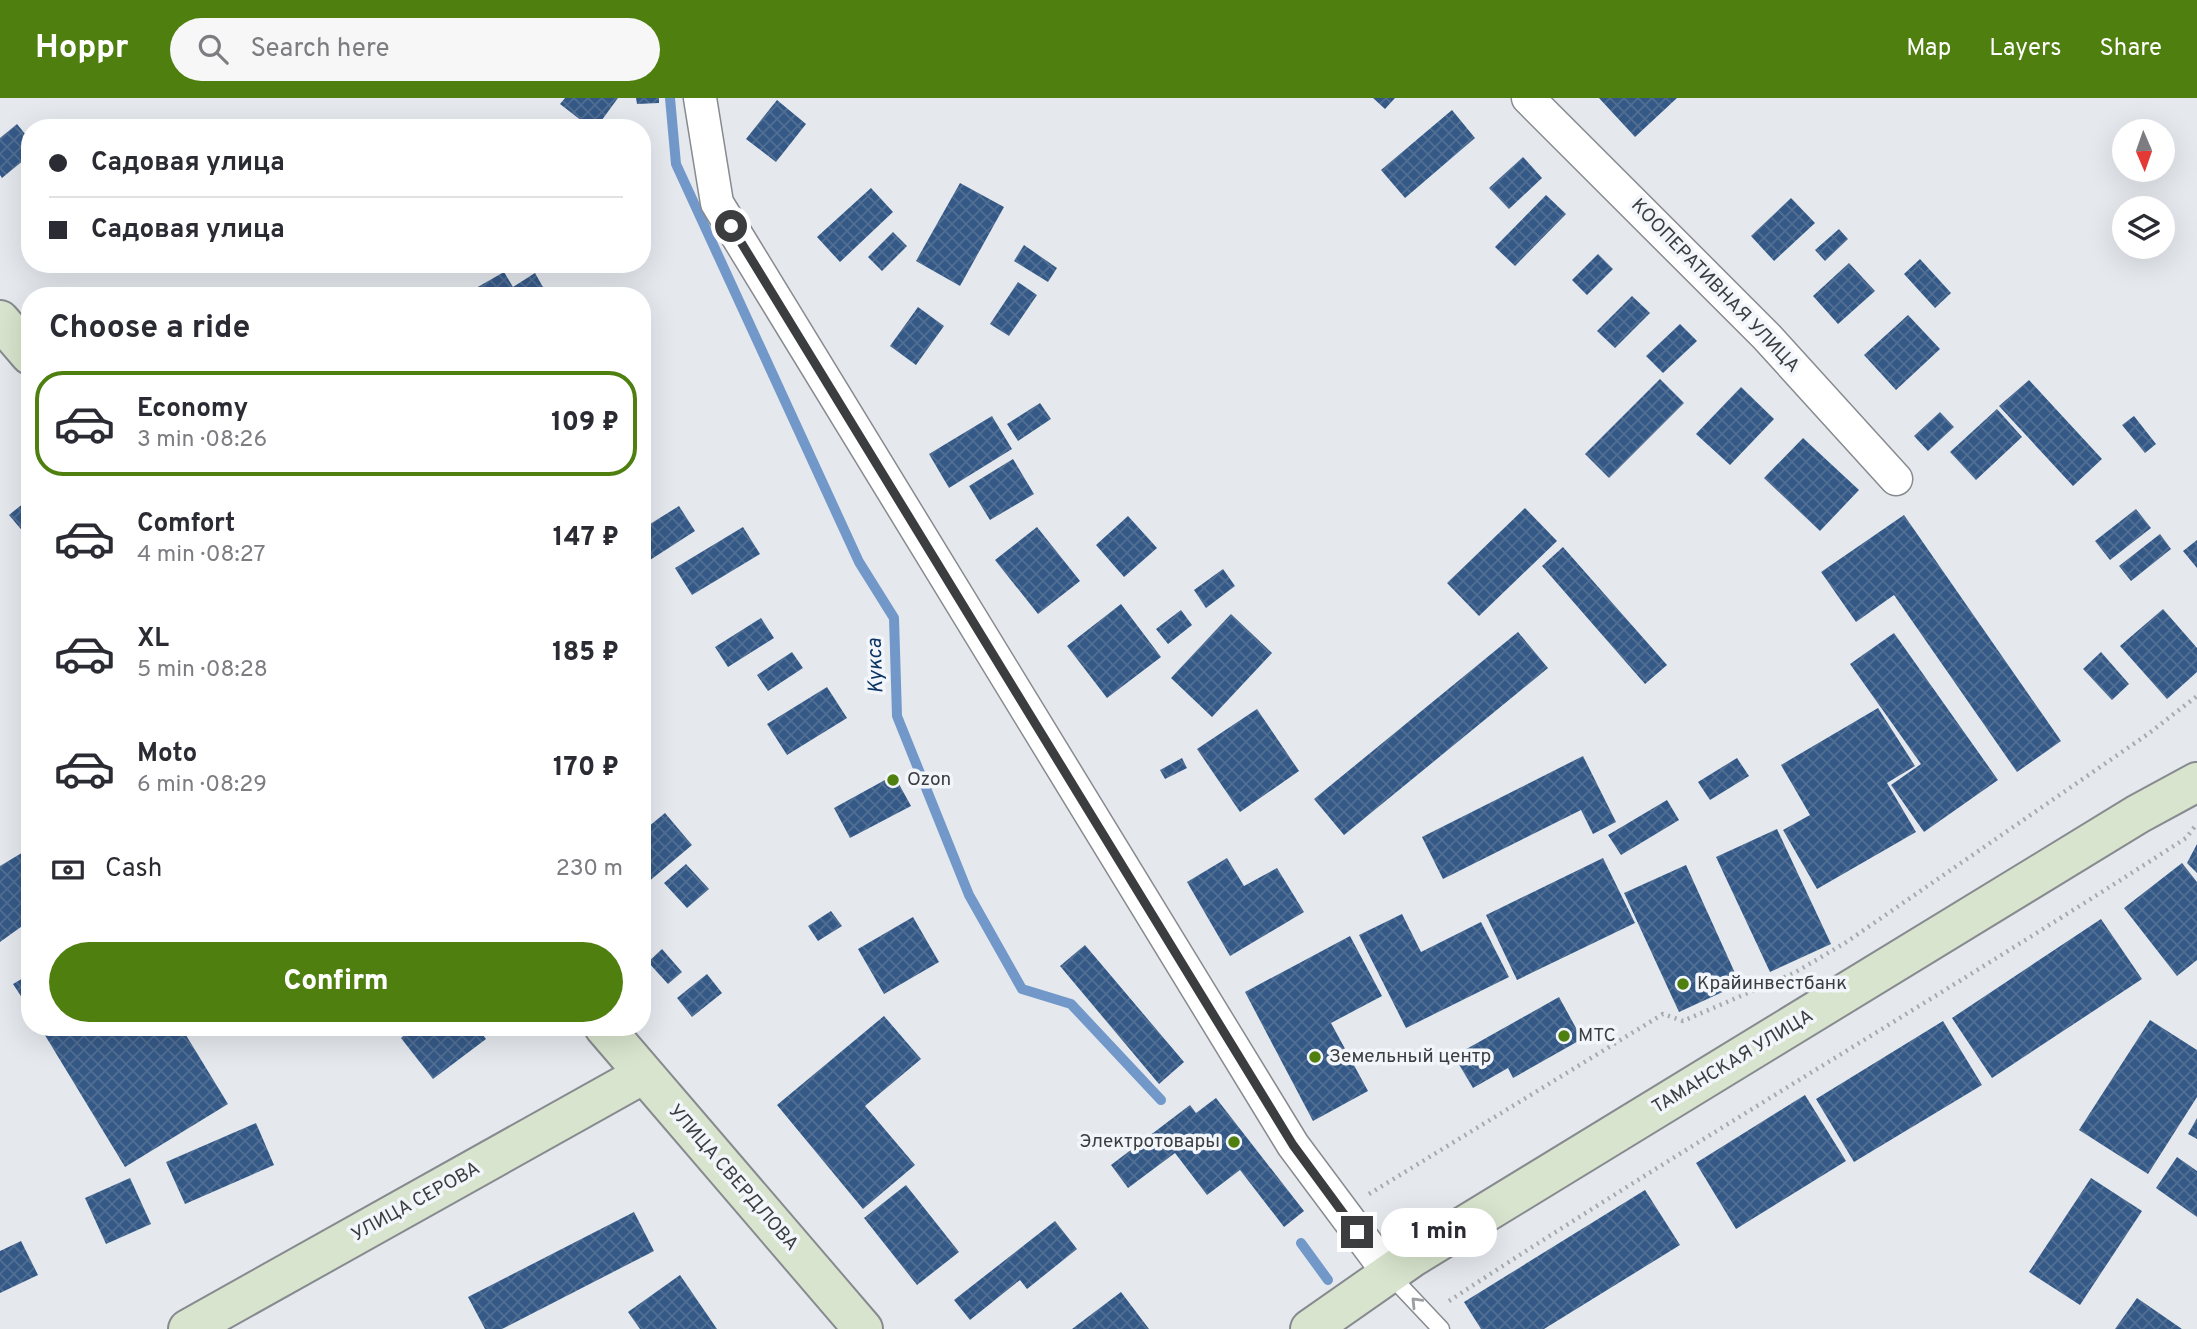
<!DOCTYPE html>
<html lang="en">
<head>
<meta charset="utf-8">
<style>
  :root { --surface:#fff; --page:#f7f7f7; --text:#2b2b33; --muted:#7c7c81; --line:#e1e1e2; --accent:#4e7f0f }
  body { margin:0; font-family:Overpass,sans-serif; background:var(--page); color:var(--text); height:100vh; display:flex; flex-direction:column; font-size:26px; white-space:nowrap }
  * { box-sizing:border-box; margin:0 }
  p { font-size:23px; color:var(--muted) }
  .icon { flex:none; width:38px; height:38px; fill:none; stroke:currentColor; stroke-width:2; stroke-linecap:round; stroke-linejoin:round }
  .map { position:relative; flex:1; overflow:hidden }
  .panel { position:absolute; left:21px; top:189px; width:630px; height:749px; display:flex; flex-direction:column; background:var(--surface); border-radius:28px; box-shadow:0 7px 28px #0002 }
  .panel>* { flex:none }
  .banner { position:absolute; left:21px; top:21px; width:630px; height:154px; border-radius:28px; box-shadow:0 7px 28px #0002; display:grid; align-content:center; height:154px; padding:0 28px; background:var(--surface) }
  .needle { width:46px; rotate:178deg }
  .buttons { position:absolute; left:2112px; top:21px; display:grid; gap:14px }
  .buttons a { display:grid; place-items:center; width:63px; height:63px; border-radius:50%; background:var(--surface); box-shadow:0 7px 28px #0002; font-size:35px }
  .end { position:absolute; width:32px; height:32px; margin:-16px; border:9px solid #3b3d3f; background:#fff; box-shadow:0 0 0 4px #fff }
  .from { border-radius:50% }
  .bubble { position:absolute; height:49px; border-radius:24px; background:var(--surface); box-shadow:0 7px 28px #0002; font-size:23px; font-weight:800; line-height:49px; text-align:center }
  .banner b { display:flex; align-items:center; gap:24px; height:66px; font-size:26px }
  .banner b+b { border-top:2px solid var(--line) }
  .banner i { width:18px; height:18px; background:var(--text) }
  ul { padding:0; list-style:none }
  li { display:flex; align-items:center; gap:21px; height:105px; margin:0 14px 10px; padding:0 14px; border:4px solid transparent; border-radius:28px }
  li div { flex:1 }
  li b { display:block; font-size:26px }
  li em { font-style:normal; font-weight:800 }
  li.current { border-color:var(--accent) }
  li>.icon { width:63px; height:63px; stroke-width:1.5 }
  h2 { padding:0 28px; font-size:32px; line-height:84px }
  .pay { display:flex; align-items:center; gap:18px; height:77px; padding:0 28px; font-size:26px }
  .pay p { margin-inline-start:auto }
  .primary-button { display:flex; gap:14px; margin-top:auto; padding:14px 28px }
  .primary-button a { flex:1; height:80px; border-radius:42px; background:var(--accent); color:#fff; font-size:28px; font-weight:800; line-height:80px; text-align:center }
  header { display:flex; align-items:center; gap:42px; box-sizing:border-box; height:98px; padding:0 35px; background:var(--accent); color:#fff }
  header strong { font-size:33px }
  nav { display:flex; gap:38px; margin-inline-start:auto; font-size:24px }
  .search { width:490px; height:63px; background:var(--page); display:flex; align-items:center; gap:18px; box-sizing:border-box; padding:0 24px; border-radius:38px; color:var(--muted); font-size:26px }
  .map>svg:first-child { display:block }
</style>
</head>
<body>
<header>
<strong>Hoppr</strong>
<div class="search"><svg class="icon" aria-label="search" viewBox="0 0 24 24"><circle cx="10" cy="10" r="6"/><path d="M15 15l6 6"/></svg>Search here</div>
<nav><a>Map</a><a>Layers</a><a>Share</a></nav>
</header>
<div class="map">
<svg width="2197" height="1231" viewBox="0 0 2197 1231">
  <defs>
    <pattern id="building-cross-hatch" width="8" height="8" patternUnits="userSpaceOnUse" patternTransform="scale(1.75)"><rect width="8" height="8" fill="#355987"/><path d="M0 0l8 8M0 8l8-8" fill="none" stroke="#526f93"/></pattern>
  </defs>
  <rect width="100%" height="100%" fill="#e5e9ee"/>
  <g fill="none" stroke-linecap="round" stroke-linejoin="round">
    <path stroke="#7298ca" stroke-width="10" d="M670,0l6,66 183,398 35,56 3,98 72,179 53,94 49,15 90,96
      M1301,1145l27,37"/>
  </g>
  <path fill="url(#building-cross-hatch)" d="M565,0h53l-22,30h-5l-31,-24z
    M636,0h23v5l-22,1z
    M1373,0h22l-10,11z
    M1599,0h78l-42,39z
    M777,2l29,24 -30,38 -30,-23z
    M1452,12l23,28 -70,60 -24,-28z
    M17,26l13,16v15l-28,23 -2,-3v-37z
    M1523,59l19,21 -33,31 -20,-21z
    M960,85l44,24 -44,79 -44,-25z
    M871,90l22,24 -53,50 -23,-25z
    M1546,97l20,19 -51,52 -20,-19z
    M1791,100l24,25 -41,38 -23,-25z
    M1839,131l9,10 -23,22 -10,-11z
    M893,134l14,14 -25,25 -14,-14z
    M1024,147l33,23 -9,14 -34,-21z
    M1598,156l15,15 -26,26 -15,-15z
    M1920,161l31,34 -16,15 -31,-34z
    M1849,165l26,28 -37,33 -25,-28z
    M504,174l9,15 22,-14 13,23h-76l-3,-4z
    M1018,184l19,13 -28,41 -19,-12z
    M1632,198l18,17 -35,35 -18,-17z
    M918,209l26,19 -28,39 -26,-19z
    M1908,217l32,34 -44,41 -32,-35z
    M1680,226l17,17 -34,32 -17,-17z
    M1660,281l24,24 -75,75 -24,-24z
    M2029,282l73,79 -29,27 -74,-80z
    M1741,289l33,32 -44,46 -34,-31z
    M1040,305l11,16 -33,22 -11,-17z
    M1997,311l25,28 -46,43 -26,-28z
    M1940,314l14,15 -26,24 -14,-15z
    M992,318l20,33 -63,39 -20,-34z
    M2134,318l22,28 -11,9 -23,-28z
    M1803,340l56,52 -39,41 -56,-53z
    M1013,361l21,35 -44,26 -21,-34z
    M30,400v42l-21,-25z
    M679,408l16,25 -45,29 -8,-12v-19z
    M1525,410l32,33 -78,75 -32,-33z
    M2136,411l15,19 -41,32 -15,-19z
    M1904,417l157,226 -44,31 -123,-177 -38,27 -35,-50z
    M1128,418l29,32 -33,29 -28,-32z
    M743,429l17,27 -68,41 -17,-27z
    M1037,429l43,54 -42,33 -43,-54z
    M2160,436l11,15 -40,32 -12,-15z
    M2197,442v28l-14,-17z
    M1563,449l104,118 -22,19 -103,-118z
    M1223,471l12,17 -29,22 -12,-18z
    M1121,506l40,53 -54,41 -40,-52z
    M2163,511l34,39v24l-30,27 -47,-53z
    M1181,512l11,15 -24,19 -12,-15z
    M1231,516l41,39 -60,64 -41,-39z
    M761,520l13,20 -46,29 -13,-20z
    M1518,534l30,36 -204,167 -30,-36z
    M1894,535l104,147 -74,52 -33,-47 30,-21 -71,-100z
    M792,554l11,16 -35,23 -11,-16z
    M2101,554l28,32 -17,16 -29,-31z
    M827,589l20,31 -60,37 -20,-31z
    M1878,610l37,58 -28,17 29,49 -99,57 -34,-59 27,-15 -29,-50z
    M1257,611l42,62 -59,41 -43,-63z
    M1583,658l33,66 -23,12 -12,-24 -138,69 -21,-42z
    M1182,660l5,10 -22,11 -5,-9z
    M1737,660l12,18 -39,24 -12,-18z
    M894,677l17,31 -61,32 -16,-30z
    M1667,702l12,20 -58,35 -13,-20z
    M665,715l27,32 -45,38 -5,-6v-45z
    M1777,731l54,115 -61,28 -54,-115z
    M2197,746v29l-10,-10z
    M30,750v83l-5,-7 -25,18v-76z
    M1227,760l17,28 33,-18 27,44 -74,44 -43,-74z
    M1603,760l32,65 -118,57 -31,-65z
    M2182,765l15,19v78l-20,16 -53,-68z
    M686,766l23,25 -22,19 -23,-25z
    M1686,767l54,119 -61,28 -55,-119z
    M831,813l11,15 -24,15 -10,-15z
    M1402,816l19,38 60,-30 28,55 -103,51 -47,-93z
    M913,819l26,45 -55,32 -26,-45z
    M2101,821l41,60 -150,99 -40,-60z
    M1350,838l32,60 -51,27 37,68 -55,30 -68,-129z
    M1085,847l99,117 -25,22 -99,-118z
    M662,851l20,23 -14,12 -20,-22z
    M30,876v36l-17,-26z
    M707,876l15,19 -30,24 -15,-19z
    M1559,899l23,42 -69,39 -5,-10 -35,20 -19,-32z
    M884,918l37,43 -56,47 50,59 -52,44 -86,-104z
    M2150,922l47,30v47l-49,77 -69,-44z
    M1943,923l39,64 -128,77 -38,-63z
    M40,929h141l47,77 -103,63z
    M415,929h62l9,12 -53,40 -32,-41z
    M1805,997l41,66 -110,68 -40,-66z
    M1216,1000l88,113 -20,16 -44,-57 -33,25 -32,-42 -47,35 -17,-23 79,-60 6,8z
    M2197,1020v21l-9,-5z
    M256,1025l18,42 -89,39 -19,-42z
    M2177,1059l20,14v46l-41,-29z
    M130,1080l21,46 -45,20 -21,-46z
    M2091,1080l51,33 -62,94 -51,-33z
    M906,1087l53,67 -42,33 -53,-67z
    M1645,1092l35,55 -136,84h-63l-17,-27z
    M634,1114l20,39 -152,78h-17l-17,-32z
    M1055,1123l22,28 -50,40 -7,-9 -50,40 -16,-20z
    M21,1143l17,34 -38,18v-42z
    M680,1177l37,54h-77l-12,-17z
    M1121,1194l28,37h-77z
    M2137,1200l45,31h-67z"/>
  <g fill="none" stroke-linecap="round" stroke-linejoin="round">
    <defs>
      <path id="lane" d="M1390,1177l51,54"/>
      <path id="street" d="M700,0l17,105 576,942 97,130
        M1528,0l239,239 129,142"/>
      <path id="secondary" d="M0,222l30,35
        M604,929l259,302
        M188,1231l456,-255
        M1310,1231l103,-72 725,-443 59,-32"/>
    </defs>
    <use href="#lane" stroke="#878a8f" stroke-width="19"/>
    <use href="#street" stroke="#878a8f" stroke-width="35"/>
    <use href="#secondary" stroke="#878a8f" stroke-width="42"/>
    <path stroke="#a6aaae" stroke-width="4.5" stroke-dasharray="2 5" stroke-linecap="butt" d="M1369,1096l294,-180 20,7 111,-48 51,-30 303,-209 49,-38
      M1449,1203c242,-159 493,-305 737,-463l10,-13"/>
    <use href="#lane" stroke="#fff" stroke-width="16"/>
    <use href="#street" stroke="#fff" stroke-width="32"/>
    <use href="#secondary" stroke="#d8e4cd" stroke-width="38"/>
  </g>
  <defs><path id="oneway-chevron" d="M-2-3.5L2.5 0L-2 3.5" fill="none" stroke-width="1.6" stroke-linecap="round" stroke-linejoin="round" transform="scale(1.75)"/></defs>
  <use stroke="#9d9e9f" href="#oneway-chevron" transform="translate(1416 1204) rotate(-134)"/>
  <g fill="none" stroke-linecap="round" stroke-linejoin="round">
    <path stroke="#3b3d3f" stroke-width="9" d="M731,128l562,919 64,87"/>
  </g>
  <g fill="#4e7f0f" stroke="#f2f6fb" stroke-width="2.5">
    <circle cx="893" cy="682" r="7"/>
    <circle cx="1683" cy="886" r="7"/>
    <circle cx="1564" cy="938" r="7"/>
    <circle cx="1315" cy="959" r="7"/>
    <circle cx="1234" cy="1044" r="7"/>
  </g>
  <g text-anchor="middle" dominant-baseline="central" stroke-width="7" stroke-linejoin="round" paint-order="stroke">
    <g font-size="19" fill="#3b3d3f" stroke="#f2f6fb">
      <text transform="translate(1715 188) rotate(46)">КООПЕРАТИВНАЯ УЛИЦА</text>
      <text transform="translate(1733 964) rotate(-31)">ТАМАНСКАЯ УЛИЦА</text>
      <text transform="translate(733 1080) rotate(49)">УЛИЦА СВЕРДЛОВА</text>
      <text transform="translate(416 1104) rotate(-29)">УЛИЦА СЕРОВА</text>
    </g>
    <g font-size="19" fill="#3b3d3f" stroke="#f2f6fb" text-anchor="start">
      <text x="907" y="682">Ozon</text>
      <text x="1697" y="886">Крайинвестбанк</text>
      <text x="1578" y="938">МТС</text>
      <text x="1329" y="959">Земельный центр</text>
      <text x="1220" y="1044" text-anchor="end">Электротовары</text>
    </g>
    <g font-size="21" font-style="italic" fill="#0c3462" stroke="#f2f6fb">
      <text transform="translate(876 568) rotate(-92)">Кукса</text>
    </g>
  </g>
</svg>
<div class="buttons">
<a><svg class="needle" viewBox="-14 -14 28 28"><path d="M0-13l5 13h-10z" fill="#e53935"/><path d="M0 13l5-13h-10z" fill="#7c7c81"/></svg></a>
<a><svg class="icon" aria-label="layers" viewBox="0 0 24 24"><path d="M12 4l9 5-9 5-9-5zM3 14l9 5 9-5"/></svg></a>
</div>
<i class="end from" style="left:731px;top:128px"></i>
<i class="end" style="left:1357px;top:1134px"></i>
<div class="bubble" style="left:1381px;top:1110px;width:116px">1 min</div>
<div class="banner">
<b><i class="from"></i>Садовая улица</b>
<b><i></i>Садовая улица</b>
</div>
<section class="panel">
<h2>Choose a ride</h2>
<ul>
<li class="current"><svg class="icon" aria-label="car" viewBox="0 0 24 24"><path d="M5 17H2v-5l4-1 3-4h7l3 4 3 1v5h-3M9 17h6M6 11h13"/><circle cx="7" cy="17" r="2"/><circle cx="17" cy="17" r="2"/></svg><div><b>Economy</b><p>3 min · 08:26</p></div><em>109 ₽</em></li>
<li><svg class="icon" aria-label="car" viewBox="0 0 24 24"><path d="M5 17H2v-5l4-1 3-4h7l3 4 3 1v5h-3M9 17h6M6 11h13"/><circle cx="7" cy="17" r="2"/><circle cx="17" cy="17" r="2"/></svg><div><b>Comfort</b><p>4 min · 08:27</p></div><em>147 ₽</em></li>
<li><svg class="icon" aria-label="car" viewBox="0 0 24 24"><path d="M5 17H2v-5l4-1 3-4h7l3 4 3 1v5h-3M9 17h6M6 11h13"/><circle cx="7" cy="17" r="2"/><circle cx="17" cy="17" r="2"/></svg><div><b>XL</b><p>5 min · 08:28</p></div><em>185 ₽</em></li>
<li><svg class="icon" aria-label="car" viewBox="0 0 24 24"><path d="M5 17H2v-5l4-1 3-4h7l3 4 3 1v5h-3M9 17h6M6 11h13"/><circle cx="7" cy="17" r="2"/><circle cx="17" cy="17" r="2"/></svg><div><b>Moto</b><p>6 min · 08:29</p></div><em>170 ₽</em></li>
</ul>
<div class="pay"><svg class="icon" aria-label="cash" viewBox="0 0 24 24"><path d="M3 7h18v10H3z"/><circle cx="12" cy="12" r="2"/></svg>Cash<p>230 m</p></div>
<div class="primary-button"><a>Confirm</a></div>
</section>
</div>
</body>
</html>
